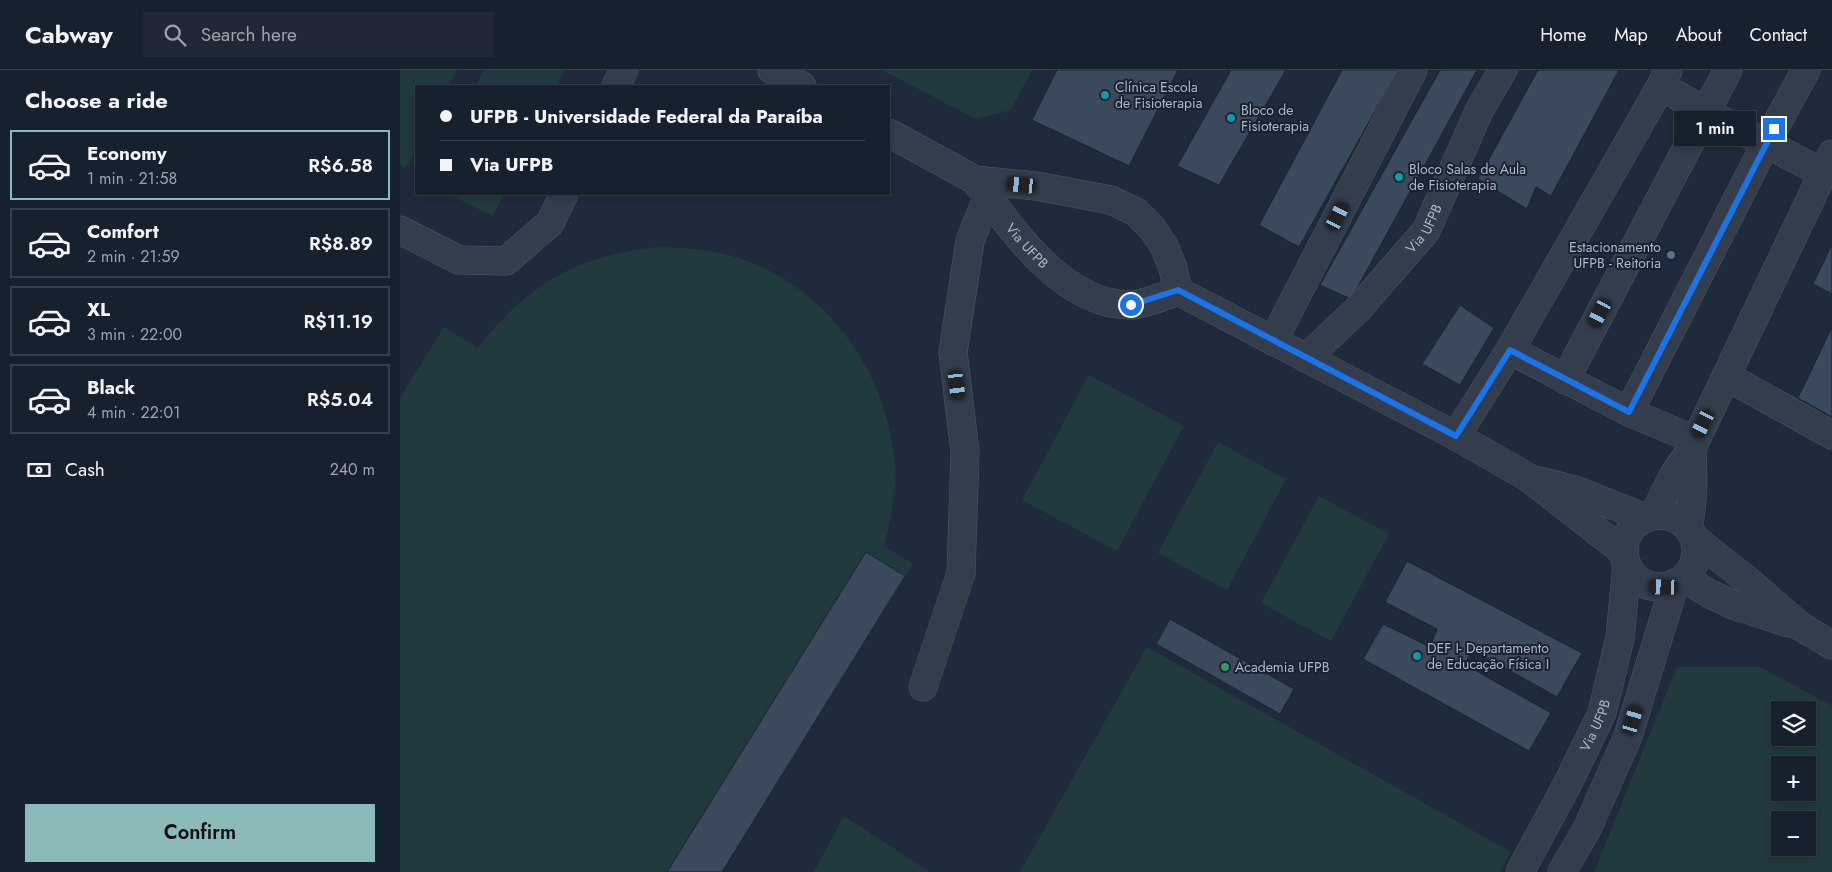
<!DOCTYPE html>
<html lang="en">
<head>
<meta charset="utf-8">
<style>
  :root { --surface:#17202d; --page:#202835; --text:#f1f3f6; --muted:#9ea3aa; --line:#363e49; --accent:#8bbbb9 }
  body { margin:0; font-family:Jost,sans-serif; background:var(--page); color:var(--text); height:100vh; display:flex; flex-direction:column; font-size:19px; white-space:nowrap }
  * { box-sizing:border-box; margin:0 }
  p { font-size:16px; color:var(--muted) }
  .icon { flex:none; width:28px; height:28px; fill:none; stroke:currentColor; stroke-width:2; stroke-linecap:round; stroke-linejoin:round }
  .map { position:relative; flex:1; overflow:hidden }
  .drawer { display:flex; flex-direction:column; background:var(--surface); width:400px }
  .drawer>* { flex:none }
  .banner { position:absolute; left:15px; top:15px; width:475px; height:110px; border-radius:0px; box-shadow:0 2px 8px #0003,0 0 0 1px var(--line); display:grid; align-content:center; height:110px; padding:0 25px; background:var(--surface) }
  .fabs { position:absolute; left:1371px; top:631px; display:grid; gap:10px }
  .fabs a { display:grid; place-items:center; width:45px; height:45px; border-radius:0px; background:var(--surface); box-shadow:0 2px 8px #0003,0 0 0 1px var(--line); font-size:25px }
  .end { position:absolute; width:22px; height:22px; margin:-11px; border:6px solid #1a73e8; background:#fff; box-shadow:0 0 0 2px #fff }
  .from { border-radius:50% }
  .bubble { position:absolute; height:35px; border-radius:0px; background:var(--surface); box-shadow:0 2px 8px #0003,0 0 0 1px var(--line); font-size:16px; font-weight:600; line-height:35px; text-align:center }
  .car { position:absolute; width:15px; height:30px; margin:-15px -8px; border-radius:6px; box-shadow:0 0 4px 1px #0007; background:linear-gradient(#222 24%,#8ab4d8 0 40%,#222 0 76%,#8ab4d8 0 86%,#222 0) }
  .banner b { display:flex; align-items:center; gap:18px; height:48px; font-size:19px }
  .banner b+b { border-top:1px solid var(--line) }
  .banner i { width:12px; height:12px; background:var(--text) }
  ul { padding:0; list-style:none }
  li { display:flex; align-items:center; gap:15px; height:70px; margin:0 10px 8px; padding:0 15px; border:2px solid var(--line); border-radius:0px }
  li div { flex:1 }
  li b { display:block; font-size:19px }
  li em { font-style:normal; font-weight:600 }
  li.active { border-color:var(--accent) }
  li>.icon { width:45px; height:45px; stroke-width:1.5 }
  h2 { padding:0 25px; font-size:22px; line-height:60px }
  .pay { display:flex; align-items:center; gap:12px; height:55px; padding:0 25px; font-size:19px }
  .pay p { margin-inline-start:auto }
  .cta { display:flex; gap:10px; margin-top:auto; padding:10px 25px }
  .cta a { flex:1; height:58px; border-radius:0px; background:var(--accent); color:#111; font-size:20px; font-weight:600; line-height:58px; text-align:center }
  header { display:flex; align-items:center; gap:30px; box-sizing:border-box; height:70px; padding:0 25px; background:var(--surface); border-bottom:1px solid var(--line) }
  header strong { font-size:24px }
  nav { display:flex; gap:28px; margin-inline-start:auto; font-size:18px }
  .search { width:350px; height:45px; background:var(--page); display:flex; align-items:center; gap:12px; box-sizing:border-box; padding:0 18px; border-radius:0px; color:var(--muted); font-size:19px }
  main { display:flex; flex:1; min-height:0 }
  .map>svg:first-child { display:block }
</style>
</head>
<body>
<header>
<strong>Cabway</strong>
<div class="search"><svg class="icon" aria-label="search" viewBox="0 0 24 24"><circle cx="10" cy="10" r="6"/><path d="M15 15l6 6"/></svg>Search here</div>
<nav><a>Home</a><a>Map</a><a>About</a><a>Contact</a></nav>
</header>
<main>
<section class="drawer">
<h2>Choose a ride</h2>
<ul>
<li class="active"><svg class="icon" aria-label="car" viewBox="0 0 24 24"><path d="M5 17H2v-5l4-1 3-4h7l3 4 3 1v5h-3M9 17h6M6 11h13"/><circle cx="7" cy="17" r="2"/><circle cx="17" cy="17" r="2"/></svg><div><b>Economy</b><p>1 min · 21:58</p></div><em>R$6.58</em></li>
<li><svg class="icon" aria-label="car" viewBox="0 0 24 24"><path d="M5 17H2v-5l4-1 3-4h7l3 4 3 1v5h-3M9 17h6M6 11h13"/><circle cx="7" cy="17" r="2"/><circle cx="17" cy="17" r="2"/></svg><div><b>Comfort</b><p>2 min · 21:59</p></div><em>R$8.89</em></li>
<li><svg class="icon" aria-label="car" viewBox="0 0 24 24"><path d="M5 17H2v-5l4-1 3-4h7l3 4 3 1v5h-3M9 17h6M6 11h13"/><circle cx="7" cy="17" r="2"/><circle cx="17" cy="17" r="2"/></svg><div><b>XL</b><p>3 min · 22:00</p></div><em>R$11.19</em></li>
<li><svg class="icon" aria-label="car" viewBox="0 0 24 24"><path d="M5 17H2v-5l4-1 3-4h7l3 4 3 1v5h-3M9 17h6M6 11h13"/><circle cx="7" cy="17" r="2"/><circle cx="17" cy="17" r="2"/></svg><div><b>Black</b><p>4 min · 22:01</p></div><em>R$5.04</em></li>
</ul>
<div class="pay"><svg class="icon" aria-label="cash" viewBox="0 0 24 24"><path d="M3 7h18v10H3z"/><circle cx="12" cy="12" r="2"/></svg>Cash<p>240 m</p></div>
<div class="cta"><a>Confirm</a></div>
</section>
<div class="map">
<svg width="1432" height="802" viewBox="0 0 1432 802">
  <rect width="100%" height="100%" fill="#1f2b3c"/>
  <path fill="#213a3d" fill-rule="evenodd" d="M0,0h57l-8,16h-33v62l-10,20 -6,-3z
    M84,0h81l-8,16h-81z
    M482,0h150l-21,40 -35,9z
    M48,124h56l-11,22z
    M261,177c18,1 35,1 53,5 101,19 173,111 181,212 2,28 -4,55 -11,82l29,18 -191,308h-322v-474l44,-71 34,21c50,-65 102,-94 183,-101z
    M689,305l95,51 -67,125 -95,-51z
    M818,372l68,37 -59,111 -69,-37z
    M919,426l70,38 -58,107 -70,-38z
    M747,577l364,205 -11,20h-480z
    M1277,597h83l72,39v166h-238zM1380,640h28v28h-28zM1380,695h28v27h-28zM1380,750h28v28h-28z
    M444,746l86,56h-116z"/>
  <path fill="#3b495d" stroke="#1b2433" d="M657,0h121l-49,96 -97,-46z
    M831,0h55l-67,115 -42,-19z
    M942,0h56l-99,177 -40,-22z
    M1040,0h37l-126,229 -31,-14z
    M1138,0h81l-68,126 -15,-9 -9,22 -49,-30z
    M1432,174v50l-19,-10z
    M1060,235l34,23 -34,57 -38,-21z
    M1432,257v90l-34,-19z
    M466,482l39,24 -183,296h-55z
    M1007,491l175,92 -25,44 -84,-47 -9,14 87,49 -22,38 -166,-92 20,-35 47,23 7,-18 -52,-27z
    M770,549l124,70 -14,25 -124,-70z"/>
  <g fill="none" stroke-linecap="round" stroke-linejoin="round">
    <defs>
      <g id="minor">
        <path d="M372,0l30,16"/>
        <path d="M216,16l8,-16"/>
        <path d="M1261,16l45,26 117,61"/>
        <path d="M489,63l86,47 61,6 75,14 25,12 16,16 12,18 9,22 5,23"/>
        <path id="s1" d="M575,110c36,48 88,126 156,125 15,-1 33,-9 47,-14l278,145 73,42 95,74"/>
        <path d="M0,160l59,30 47,1 44,-38 14,-29"/>
        <path d="M873,271l140,-271"/>
        <path d="M1110,280l119,62 66,28"/>
        <path id="s2" d="M906,288l52,-49 68,-78 54,-122 23,-39"/>
        <path d="M1326,306l106,59"/>
        <path d="M1165,310l163,-310"/>
        <path d="M1229,342l137,-269 40,-73"/>
        <path d="M1056,366l54,-86 151,-264 7,-16"/>
        <path d="M1140,411l35,9 70,28"/>
        <path d="M1254,445l19,-39 19,-28 140,-294"/>
        <circle cx="1260" cy="481" r="36"/>
        <path d="M1288,457c6,-26 5,-53 4,-79"/>
        <path d="M1294,468l53,42 53,46 32,19"/>
        <path d="M1284,508l26,16 26,12 53,17"/>
        <path d="M523,617l38,-114 4,-121 -12,-100 17,-111 23,-58"/>
        <path id="s3" d="M1120,802l48,-89 34,-70 18,-75 7,-73"/>
        <path d="M1162,802l25,-43 41,-93 47,-153"/>
      </g>
    </defs>
    <use href="#minor" stroke="#4e5867" stroke-width="29"/>
    <use href="#minor" stroke="#333d4c" stroke-width="28"/>
  </g>
  <g fill="none" stroke-linecap="round" stroke-linejoin="round">
    <path stroke="#1a73e8" stroke-width="6" d="M731,235l47,-15 278,146 54,-86 119,62 145,-283"/>
  </g>
  <g fill="#0f9aa8" stroke="#192231" stroke-width="2">
    <circle cx="705" cy="25" r="5"/>
    <circle cx="831" cy="48" r="5"/>
    <circle cx="999" cy="107" r="5"/>
    <circle cx="1017" cy="586" r="5"/>
  </g>
  <circle fill="#5c6f8a" stroke="#192231" stroke-width="2" cx="1271" cy="185" r="5"/>
  <circle fill="#2e9e5b" stroke="#192231" stroke-width="2" cx="825" cy="597" r="5"/>
  <g text-anchor="middle" dominant-baseline="central" stroke-width="4" stroke-linejoin="round" paint-order="stroke">
    <g font-size="14" fill="#aeb8c9" stroke="#192231" text-anchor="start">
      <text x="715" y="17">Clínica Escola<tspan x="715" dy="16">de Fisioterapia</tspan></text>
      <text x="841" y="40">Bloco de<tspan x="841" dy="16">Fisioterapia</tspan></text>
      <text x="1009" y="99">Bloco Salas de Aula<tspan x="1009" dy="16">de Fisioterapia</tspan></text>
      <text x="1261" y="177" text-anchor="end">Estacionamento<tspan x="1261" dy="16">UFPB - Reitoria</tspan></text>
      <text x="1027" y="578">DEF I- Departamento<tspan x="1027" dy="16">de Educação Física I</tspan></text>
      <text x="835" y="597">Academia UFPB</text>
    </g>
    <g font-size="14" fill="#aeb8c9" stroke="#192231">
      <text stroke="none"><textPath href="#s2" startOffset="176">Via UFPB</textPath></text>
      <text stroke="none"><textPath href="#s1" startOffset="84">Via UFPB</textPath></text>
      <text stroke="none"><textPath href="#s3" startOffset="165">Via UFPB</textPath></text>
    </g>
  </g>
</svg>
<div class="fabs">
<a><svg class="icon" aria-label="layers" viewBox="0 0 24 24"><path d="M12 4l9 5-9 5-9-5zM3 14l9 5 9-5"/></svg></a>
<a>+</a>
<a>−</a>
</div>
<i class="end from" style="left:731px;top:235px"></i>
<i class="end" style="left:1374px;top:59px"></i>
<div class="bubble" style="left:1274px;top:41px;width:82px">1 min</div>
<i class="car" style="left:622px;top:115px;rotate:276deg"></i>
<i class="car" style="left:938px;top:146px;rotate:27deg"></i>
<i class="car" style="left:1200px;top:243px;rotate:208deg"></i>
<i class="car" style="left:557px;top:315px;rotate:173deg"></i>
<i class="car" style="left:1303px;top:354px;rotate:206deg"></i>
<i class="car" style="left:1264px;top:517px;rotate:272deg"></i>
<i class="car" style="left:1233px;top:650px;rotate:17deg"></i>
<div class="banner">
<b><i class="from"></i>UFPB - Universidade Federal da Paraíba</b>
<b><i></i>Via UFPB</b>
</div>
</div>
</main>
</body>
</html>
